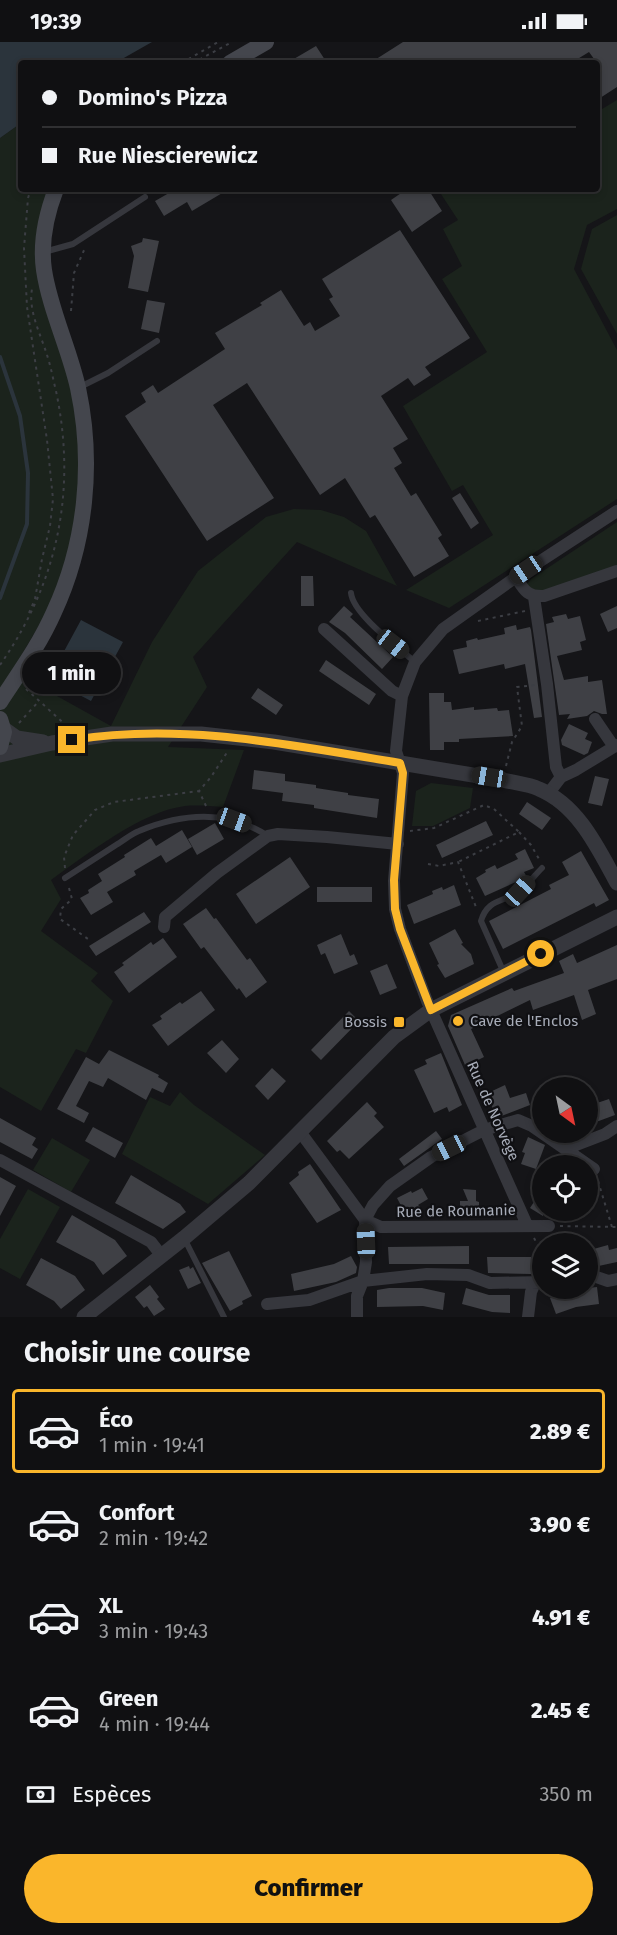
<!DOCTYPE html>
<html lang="fr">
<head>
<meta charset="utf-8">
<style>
  :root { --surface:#101012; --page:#1e1e20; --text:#f1f3f6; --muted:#9c9d9f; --line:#303032; --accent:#fab62b }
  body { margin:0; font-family:"Fira Sans",sans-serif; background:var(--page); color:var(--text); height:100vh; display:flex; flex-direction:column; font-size:22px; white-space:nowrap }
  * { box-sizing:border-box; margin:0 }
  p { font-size:20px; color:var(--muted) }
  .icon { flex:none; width:33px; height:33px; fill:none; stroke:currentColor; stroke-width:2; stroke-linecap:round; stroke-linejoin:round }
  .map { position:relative; height:1275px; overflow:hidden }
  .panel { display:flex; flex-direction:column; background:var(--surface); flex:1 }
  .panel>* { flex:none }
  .top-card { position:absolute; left:18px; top:18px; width:582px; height:132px; border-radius:6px; box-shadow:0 3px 9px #0003,0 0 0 2px var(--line); display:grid; align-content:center; height:132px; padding:0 24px; background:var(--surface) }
  .needle { width:39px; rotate:147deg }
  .tools { position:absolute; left:532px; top:1035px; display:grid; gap:12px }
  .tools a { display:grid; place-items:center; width:66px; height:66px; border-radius:50%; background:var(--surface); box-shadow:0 3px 9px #0003,0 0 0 2px var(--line); font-size:30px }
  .end { position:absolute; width:27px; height:27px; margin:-14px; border:8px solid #fab62b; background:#111; box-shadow:0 0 0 3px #111 }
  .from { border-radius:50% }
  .bubble { position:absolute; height:42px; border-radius:21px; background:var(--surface); box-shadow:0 3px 9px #0003,0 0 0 2px var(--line); font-size:20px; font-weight:800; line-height:42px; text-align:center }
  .car { position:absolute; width:18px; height:36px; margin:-18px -9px; border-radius:8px; box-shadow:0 0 4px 2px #0007; background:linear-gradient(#222 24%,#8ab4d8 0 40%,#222 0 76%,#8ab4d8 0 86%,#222 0) }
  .top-card b { display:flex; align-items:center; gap:21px; height:57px; font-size:22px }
  .top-card b+b { border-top:2px solid var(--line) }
  .top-card i { width:15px; height:15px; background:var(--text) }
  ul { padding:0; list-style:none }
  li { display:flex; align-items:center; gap:18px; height:84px; margin:0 12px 9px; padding:0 12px; border:3px solid transparent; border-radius:6px }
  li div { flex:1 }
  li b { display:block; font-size:22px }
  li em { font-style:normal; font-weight:800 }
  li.selected { border-color:var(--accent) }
  li>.icon { width:54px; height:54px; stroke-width:1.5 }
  h2 { padding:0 24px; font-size:27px; line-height:72px }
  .pay { display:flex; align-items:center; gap:15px; height:66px; padding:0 24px; font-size:22px }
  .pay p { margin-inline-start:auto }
  .action { display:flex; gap:12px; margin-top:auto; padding:12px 24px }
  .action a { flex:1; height:69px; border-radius:36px; background:var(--accent); color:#111; font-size:24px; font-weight:800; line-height:69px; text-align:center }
  .status { display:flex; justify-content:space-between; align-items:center; height:42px; padding:0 30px; background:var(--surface); direction:ltr }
  .status svg { height:16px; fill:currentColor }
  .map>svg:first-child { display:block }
</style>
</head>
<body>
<div class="status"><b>19:39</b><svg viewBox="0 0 49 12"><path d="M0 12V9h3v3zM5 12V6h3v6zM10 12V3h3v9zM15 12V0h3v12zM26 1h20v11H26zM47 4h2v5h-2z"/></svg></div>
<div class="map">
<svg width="617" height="1275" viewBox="0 0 617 1275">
  <rect width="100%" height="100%" fill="#151518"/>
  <path fill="#1b231c" d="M617,58v109l-30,16 -13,44 43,81v149l-168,109 -43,-18 87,-55 -30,-50 -11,6 -49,-85 84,-54 -45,-73 20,-13 -19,-37 15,-9 -19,-29 3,-2h155v-77z
    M21,81v66h31l-12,43 33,159 8,59 -3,53 -9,48 -18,54 -39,66 99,55 41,-84 46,-71 68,-54 28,-8 27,1 23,7 22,14 31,55 -100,-44 -104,115 14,30 -39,60 76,3 -21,57c-12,-1 -26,-2 -38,-1 -43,5 -99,49 -134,74l10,19 -20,32 57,42 -7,8 22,20 -27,52 -10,-4 -35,62 -41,-24v-949z
    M617,173v119l-36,-65 11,-40z
    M617,480v46l-71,25 -16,-4 -3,-5 4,-5z
    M431,741l42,5 -3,20 -37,18h-21l4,-35z
    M180,1050l14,13 71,50 -57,49 -86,-50 28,-57 20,9z
    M52,1096l38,22 -19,32 -38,-22z
    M28,1147l32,18 -40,72 -20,-11v-29z"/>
  <path fill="#2b343c" d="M0,0h152l-37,21h-94v60l-21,15z
    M81,578l42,22 -32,59 -42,-22z"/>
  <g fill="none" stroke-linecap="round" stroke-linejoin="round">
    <path stroke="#2b343c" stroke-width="4" d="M0,315l20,59 8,57 -1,51 -27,74"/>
  </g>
  <path fill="#3f4045" d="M403,0h214v45l-20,13v-37l-8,-11 -18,11h-201z
    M316,4l11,17h-40z
    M176,147h53l-37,22 -5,-9 -23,14 -9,-15z
    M407,147h21l14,22 -30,21 -21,-32z
    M400,188l70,108 -45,29 6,8 -17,11 -6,-8 -27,18 27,43 -15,9 9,15 -8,5 17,28 5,-3 26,42 -4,3 11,18 -35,21 -39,-62 -5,3 -25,-40 -25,17 -73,-112 -34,22 61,93 -67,43 -82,-125 21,-14 -5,-9 12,-8 5,8 67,-44 -10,-16 47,-28 -2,-2 21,-13 23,36 6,-4 5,9 25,-15 -11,-17 4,-2 -11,-18z
    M143,196l16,3 -11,51 -20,-4 6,-32 -3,-10 11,-4z
    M147,258l18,3 -6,30 -18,-4z
    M460,451l19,30 -8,6 -19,-31z
    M301,534h12l1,30h-13z
    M344,564l9,8 -3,3 43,40 -11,12 -37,-36 -16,-11z
    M617,564v22l-9,4 -8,-18z
    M566,572l2,5 12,-3 6,24 -6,2 2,8 -25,6 7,24 24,-4v6l14,-2 5,34h-5l-8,-3 -7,5 -20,3 3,-5 -11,1 -13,-91 8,-2 -2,-5z
    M516,583l1,5 13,-3 1,3 11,87 -8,1 -9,-54 -20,5 -1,-5 -45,10 -6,-24 14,-3 -1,-6 11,-3 1,2 27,-6 -1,-6z
    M326,618l50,34 -7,11 -50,-34z
    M258,646l25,17 -7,10 -25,-17z
    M429,651h15v9h7l1,8 22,-3v3l23,-2 1,3 11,-1 4,26 -54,3v3h-15v8h-14z
    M569,682l19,9 -3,6 7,3 -4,11 -4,2 -22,-10 -1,-5z
    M254,728l31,4v7l31,4v3l32,5v2l31,4 -2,19 -63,-10v-3l-32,-4 1,-8 -31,-4z
    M595,734l14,3 -7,27 -14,-3z
    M527,760l24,16 -9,12 -23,-16z
    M486,779l7,14 -51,23 -6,-13z
    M215,781l9,16 -27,16 -9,-16z
    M182,788l10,17 -26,16 -5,-8 -27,16 2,4 -29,17 6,10 -22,13 -11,-17 9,-5 -1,-3 14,-9 -4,-7 27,-17 -1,-2 27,-17 5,8z
    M525,807l9,19 -10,4 3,5 -42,19 -9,-18 10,-6 -1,-2 10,-5 2,4 21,-10 -3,-5z
    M581,809l28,49 -13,7 -2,-4 -91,46 -14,-28 62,-32 -2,-4 20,-10 -7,-13z
    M290,815l20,30 -54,37 -20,-30z
    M454,843l7,20 -47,19 -7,-19 26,-11 -1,-3 10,-4 1,3z
    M317,845h55v15h-55z
    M206,866l8,11 2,-1 31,42 3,-2 17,24 -21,16 -7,-10 -2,2 -33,-43 -3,2 -18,-25z
    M144,870l7,10 -55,34 -7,-10z
    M455,887l8,14 -2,1 10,10 3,10 -29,14 -8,-13 2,-1 -10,-21z
    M341,892l9,22 4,-2 4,10 -24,10 -9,-21 -4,2 -4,-10z
    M163,896l14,19 -48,36 -15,-21 10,-7 -2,-2 29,-21 2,3z
    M617,903v34l-29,11 8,24 -14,6 -8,-25 -41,15 -3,-10 -59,29 13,28 -6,3 1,2 -10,5 -1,-3 -3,1 -17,-39 3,-11 61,-27 2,3 50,-18 -5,-12 14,-7 4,9z
    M387,922l10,24 -17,7 -10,-24z
    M201,949l14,19 -47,36 -16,-21 10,-6 -2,-3 20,-14 2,2z
    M349,969l10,10 -38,39 -10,-10z
    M222,998l17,19 -13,14 -19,-20z
    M109,1008l50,25 -1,2 10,6 -5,10 -11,-5 -6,12 -38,-22 -5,9 -14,-6 -13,25 13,7 -5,10 -27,-14 29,-52 13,7z
    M441,1011l21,52 -13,7 -2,-5 -13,6 -20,-43 13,-6 -2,-4z
    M272,1026l14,13 -18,19 -13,-14z
    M505,1043l5,13 16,-5 4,12 -34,13 -5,-14 3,-2 -4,-10z
    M609,1057l6,16 -27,10v-19z
    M367,1060l10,11 -3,3 10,11 -35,32 -9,-9 -3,2 -10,-11z
    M0,1076l36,20 -4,7 6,4 -6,10 -32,-17z
    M93,1085l30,16 -8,15 -30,-17z
    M436,1089l6,8 -38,27 -5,-7z
    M528,1095l17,8 -9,24 -15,-5 4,-11 -3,-1z
    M310,1122l31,46 -24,13 -28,-40 10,-8 -1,-3z
    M131,1133l49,29 6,8 -23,17 -48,-26z
    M0,1135l16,9 -16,30z
    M422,1146l6,11 -10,6 2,2 -14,8 -9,-17 14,-7 1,2z
    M543,1146v28l-13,-8z
    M463,1147l13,1v11l3,1v15l-3,-1v2l-1,-2h-15v-15h8z
    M72,1173l43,25 12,16 -24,19 -9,-13 -38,-20z
    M608,1203l1,5 8,-2v14l-23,5 -4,-17z
    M469,1204v18h-80l-1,-17z
    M229,1209l23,45 -10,5 1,3 -13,7 -28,-48z
    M351,1214l6,11 -1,6 -20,9 -42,9 -3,-17 43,-10z
    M487,1215h44v17l-43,-1z
    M41,1216l34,18 10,14 -24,19 -7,-8 -28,-16z
    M189,1224l1,3 3,-2 8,16 -13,6 -9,-19z
    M150,1243l9,12 -2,2 8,10 -11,7 -7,-10 -3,2 -9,-11z
    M597,1245l2,17 -23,3 -20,7 -6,-16 22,-8z
    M389,1246h33l23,5 -2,17 -20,-4 -46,1v-17z
    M466,1246l23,7h21v18l-18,-1 -30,-8z"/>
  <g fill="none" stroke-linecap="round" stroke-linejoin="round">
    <path stroke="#3c3e44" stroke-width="2" stroke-dasharray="3 4.5" stroke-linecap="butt" d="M182,21l36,-21
      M193,21l39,-21
      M71,269l3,-38 11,-25
      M29,571l6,-14 7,-40 8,-33 3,-27 -6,-59 -20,-133 -3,-59 4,-50 3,-9
      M478,579l47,-10
      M0,623c58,-83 77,-175 56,-274 -3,-12 -5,-24 -9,-36 -6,-20 -19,-44 -15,-66
      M26,647l42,38
      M19,681l20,-22
      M506,724l6,-24 10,-16 -5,-39 18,-2
      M206,764l-7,-15 12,-14 17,-26
      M410,789l24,-3 50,-23 10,4 25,23 -61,30
      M519,790l12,13 8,14
      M428,822l11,2 19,-4 18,45
      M65,826l-1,-11 9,-22 22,-25 19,-8 85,-11
      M69,846l3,11 -11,10 -1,10 28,20
      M598,1139l14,46
      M560,1184l57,1
      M534,1196l9,17
      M539,1229l4,-15"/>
    <path stroke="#36373d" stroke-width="6" d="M44,210l29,-8 72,-47
      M78,346l30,-15 49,-32
      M351,551c2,21 47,54 64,69
      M65,836c17,-11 34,-22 51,-33 7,-4 15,-11 23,-14 44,-18 88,-22 129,5
      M504,931l-23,-52c7,-24 25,-18 41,-32 7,-6 13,-14 20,-21
      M184,1196l40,79"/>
    <path stroke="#36373d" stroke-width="12" d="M516,535c8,13 11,20 28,19l73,-25
      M534,555l13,87 9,83 5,10
      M324,587l68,62 10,5
      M595,677l19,28
      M548,752l13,-17 15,-7 41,-25
      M164,885l1,-10 52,-44 51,-37 10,-2 49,3 71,7
      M301,1091l64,87 16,7 168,-1
      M566,1107l39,-15 12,-8
      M0,1118l151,82 10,13
      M527,1183l-100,-224 -27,-72 -5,-20 -1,-28 9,-108 -7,-22 6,-55 13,-34 28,-33 73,-52 101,-66
      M588,1232l20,7 9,-2
      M267,1262l42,-4 54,-19 64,-7 41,1 22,8 53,-1
      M357,1275v-21l6,-15 3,-19 -1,-42 8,-15 17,-19 41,-29 53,-27 34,-10 14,6 62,43
      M528,1275l3,-25 4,-9"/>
    <path stroke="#36373d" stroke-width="15" d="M3,686l14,10 26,4
      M0,713l52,-12 60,-9h89l73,8 229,38c11,3 25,4 36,9 39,16 59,59 78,94
      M84,1275l100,-79 65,-55 145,-146 37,-27 186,-93"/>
    <path stroke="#44464d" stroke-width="16" d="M230,21l36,-21
      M0,660c19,-29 40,-58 54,-90 32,-69 40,-149 24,-224 -9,-40 -28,-78 -34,-118 -4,-28 2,-55 12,-81
      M0,677l4,13 -4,15"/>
  </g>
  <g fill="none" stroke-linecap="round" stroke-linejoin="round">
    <path stroke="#fab62b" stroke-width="8" d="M72,698c110,-18 219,5 328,23l3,10 -9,107 1,29 5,20 31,81 110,-56"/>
  </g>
  <g fill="#fab62b" stroke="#101013" stroke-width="2">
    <circle cx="458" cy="979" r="6"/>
    <rect x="393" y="974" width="12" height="12" rx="3"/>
  </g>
  <g text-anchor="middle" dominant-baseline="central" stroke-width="4.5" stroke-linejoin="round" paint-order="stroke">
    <g font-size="15" fill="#a7acb8" stroke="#101013" text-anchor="start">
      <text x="470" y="979">Cave de l'Enclos</text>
      <text x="387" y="980" text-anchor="end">Bossis</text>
    </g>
    <g font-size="15" fill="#a7acb8" stroke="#101013">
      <text transform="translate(493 1069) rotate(66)">Rue de Norvège</text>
      <text transform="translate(456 1169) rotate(-1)">Rue de Roumanie</text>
    </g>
  </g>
</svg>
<div class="tools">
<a><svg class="needle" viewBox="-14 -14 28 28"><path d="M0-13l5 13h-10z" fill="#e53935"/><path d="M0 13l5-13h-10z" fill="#9c9d9f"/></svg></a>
<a><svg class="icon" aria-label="locate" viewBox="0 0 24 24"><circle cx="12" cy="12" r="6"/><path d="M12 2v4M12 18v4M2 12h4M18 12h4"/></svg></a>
<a><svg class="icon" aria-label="layers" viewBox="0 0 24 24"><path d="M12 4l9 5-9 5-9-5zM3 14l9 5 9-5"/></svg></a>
</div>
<i class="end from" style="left:541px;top:912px"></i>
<i class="end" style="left:72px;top:698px"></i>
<div class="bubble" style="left:22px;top:610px;width:99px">1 min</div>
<i class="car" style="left:526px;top:528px;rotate:236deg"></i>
<i class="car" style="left:393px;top:602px;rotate:128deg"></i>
<i class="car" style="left:489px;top:735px;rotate:279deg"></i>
<i class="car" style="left:234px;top:778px;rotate:110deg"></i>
<i class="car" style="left:520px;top:849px;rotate:43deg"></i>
<i class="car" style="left:449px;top:1106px;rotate:244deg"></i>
<i class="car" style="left:366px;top:1199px;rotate:358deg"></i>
<div class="top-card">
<b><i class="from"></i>Domino's Pizza</b>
<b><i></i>Rue Niescierewicz</b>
</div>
</div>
<section class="panel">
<h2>Choisir une course</h2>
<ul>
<li class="selected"><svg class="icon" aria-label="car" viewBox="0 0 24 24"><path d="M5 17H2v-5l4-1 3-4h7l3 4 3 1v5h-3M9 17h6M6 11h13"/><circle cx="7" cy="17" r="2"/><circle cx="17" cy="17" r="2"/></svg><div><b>Éco</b><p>1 min · 19:41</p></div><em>2.89 €</em></li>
<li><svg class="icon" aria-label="car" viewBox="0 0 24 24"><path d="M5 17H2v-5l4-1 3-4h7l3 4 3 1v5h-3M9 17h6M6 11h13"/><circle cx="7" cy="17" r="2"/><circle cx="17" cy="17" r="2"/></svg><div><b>Confort</b><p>2 min · 19:42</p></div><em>3.90 €</em></li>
<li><svg class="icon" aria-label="car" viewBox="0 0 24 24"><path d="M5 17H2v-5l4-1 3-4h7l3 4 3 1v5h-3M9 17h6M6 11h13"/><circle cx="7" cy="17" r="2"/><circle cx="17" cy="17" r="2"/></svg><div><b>XL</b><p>3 min · 19:43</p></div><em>4.91 €</em></li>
<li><svg class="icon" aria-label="car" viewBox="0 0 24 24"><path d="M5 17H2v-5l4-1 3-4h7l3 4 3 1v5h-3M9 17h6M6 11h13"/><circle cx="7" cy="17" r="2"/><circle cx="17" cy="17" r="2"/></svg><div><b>Green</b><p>4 min · 19:44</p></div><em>2.45 €</em></li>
</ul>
<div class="pay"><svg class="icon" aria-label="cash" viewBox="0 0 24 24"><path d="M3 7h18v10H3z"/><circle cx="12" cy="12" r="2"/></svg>Espèces<p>350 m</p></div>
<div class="action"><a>Confirmer</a></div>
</section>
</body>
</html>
